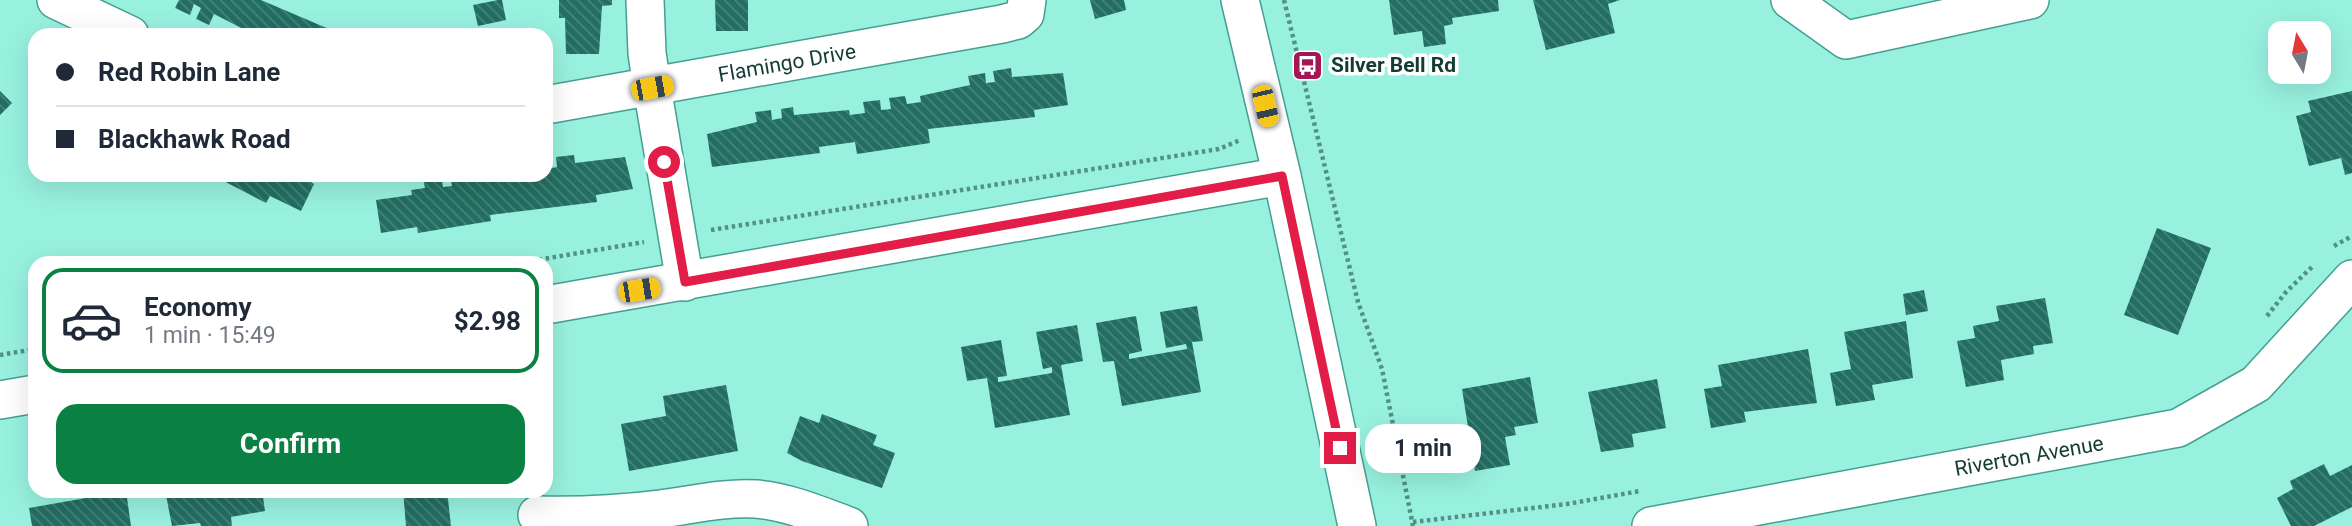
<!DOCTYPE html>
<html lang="en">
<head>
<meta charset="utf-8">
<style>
  :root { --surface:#fff; --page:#f6f6f7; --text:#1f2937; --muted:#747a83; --line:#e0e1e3; --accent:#0b8043 }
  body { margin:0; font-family:Roboto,sans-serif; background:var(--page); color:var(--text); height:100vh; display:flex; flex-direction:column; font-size:26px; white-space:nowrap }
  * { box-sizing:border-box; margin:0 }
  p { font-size:23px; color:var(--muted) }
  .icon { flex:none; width:38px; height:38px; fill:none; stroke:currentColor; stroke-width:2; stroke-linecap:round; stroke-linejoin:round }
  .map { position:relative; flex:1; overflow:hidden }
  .panel { position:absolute; left:28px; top:256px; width:525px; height:242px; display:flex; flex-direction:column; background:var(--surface); border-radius:21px; box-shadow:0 7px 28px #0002 }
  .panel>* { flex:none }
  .hud { position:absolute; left:28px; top:28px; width:525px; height:154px; border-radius:21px; box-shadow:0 7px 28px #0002; display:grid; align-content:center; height:154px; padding:0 28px; background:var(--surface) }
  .needle { width:46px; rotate:350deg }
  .tools { position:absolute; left:2268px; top:21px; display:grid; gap:14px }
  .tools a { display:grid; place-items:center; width:63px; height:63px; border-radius:14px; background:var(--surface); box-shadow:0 7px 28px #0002; font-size:35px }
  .end { position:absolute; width:32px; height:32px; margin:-16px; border:9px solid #e11d48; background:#fff; box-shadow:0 0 0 4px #fff }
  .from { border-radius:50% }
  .bubble { position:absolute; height:49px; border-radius:21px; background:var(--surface); box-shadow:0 7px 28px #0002; font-size:23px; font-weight:700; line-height:49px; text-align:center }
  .car { position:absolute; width:21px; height:42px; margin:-21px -10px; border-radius:9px; box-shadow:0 0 5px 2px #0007; background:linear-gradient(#f5c518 24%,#345 0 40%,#f5c518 0 76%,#345 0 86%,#f5c518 0) }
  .hud b { display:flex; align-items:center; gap:24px; height:66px; font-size:26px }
  .hud b+b { border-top:2px solid var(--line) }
  .hud i { width:18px; height:18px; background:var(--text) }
  ul { padding:12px 0 0; list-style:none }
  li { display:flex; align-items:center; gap:21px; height:105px; margin:0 14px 10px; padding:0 14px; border:4px solid transparent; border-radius:21px }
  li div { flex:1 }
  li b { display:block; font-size:26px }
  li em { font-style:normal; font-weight:700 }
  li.selected { border-color:var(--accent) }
  li>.icon { width:63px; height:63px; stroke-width:1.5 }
  .action { display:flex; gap:14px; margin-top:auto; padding:14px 28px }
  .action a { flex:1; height:80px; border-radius:21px; background:var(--accent); color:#fff; font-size:28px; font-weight:700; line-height:80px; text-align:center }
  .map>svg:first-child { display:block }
</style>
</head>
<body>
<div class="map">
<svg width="2352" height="526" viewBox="0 0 2352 526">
  <defs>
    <pattern id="building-back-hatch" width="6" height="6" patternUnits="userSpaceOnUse" patternTransform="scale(1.75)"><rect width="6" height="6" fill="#226e62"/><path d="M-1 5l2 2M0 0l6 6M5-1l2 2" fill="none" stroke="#48847a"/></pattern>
  </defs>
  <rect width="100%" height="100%" fill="#98f1df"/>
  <path fill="url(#building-back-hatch)" d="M179,0h82l82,35h-88l-41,-21 -5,11 -13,-6 5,-11 -7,-4 -4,11 -15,-7z
    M498,0h4l4,20 -28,6 -5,-21z
    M559,0h53v5l-10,1 -3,48h-33l-1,-36h-6z
    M715,0h33v31h-32z
    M1090,0h34l2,10 -31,9z
    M1389,0h109l1,11 -47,7 1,6 -9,2 2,18 -22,3 -2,-16 -28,4z
    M1533,0h87l-12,4 7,29 -69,17z
    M1011,68l1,9 51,-4 5,32 -34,5 1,7 -107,12 2,14 -73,11 -2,-12 -36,5 1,6 -108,14 -5,-33 50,-12 -2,-10 16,-2 1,10 10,-2 -1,-9 12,-2 1,8 55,-5 1,5 15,-2 -2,-11 17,-2 1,10 10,-1 -2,-11 16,-2 2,8 14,-2 -1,-6 50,-11 -2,-9 17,-3 1,10 9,-1 -2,-11z
    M0,91l12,12 -12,12z
    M2352,91v82l-7,2 -4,-17 -32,8 -13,-50 15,-4 -3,-11z
    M574,155l1,8 50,-6 8,32 -37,6 1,7 -107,13 1,6 -73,12 -1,-6 -36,6 -5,-33 36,-5 -1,-5 14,-2 -2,-9 18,-3 2,11 9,-1 -2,-11h17l1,6 49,-6h29v-6l11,-2 -1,-10z
    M212,175h87l15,9 -13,27 -31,-15 -4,7z
    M2157,228l54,20 -33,87 -54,-20z
    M1924,290l4,21 -22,4 -3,-21z
    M2045,298l8,45 -20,3 1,8 -33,6 3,20 -38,7 -9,-46 18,-3 -2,-12 26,-5 -3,-15z
    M1197,306l6,35 -11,1 9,50 -79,14 -8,-45 -11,1 -7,-39 40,-7 6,35 -13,3v5l58,-10 -1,-5 -20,4 -6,-36z
    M1906,321l7,57 -41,7 3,15 -39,6 -6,-33 21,-4 -7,-37z
    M1077,325l6,36 -22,4 9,50 -75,13 -8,-50 -20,3 -6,-34 40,-7 6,36 -9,1v5l54,-9v-6l-9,2 -7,-37z
    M1808,349l9,54 -73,9 2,10 -35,6 -7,-39 18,-3 -4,-21z
    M1530,377l8,46 -24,4 2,8 -11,2 5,28 -35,6 -13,-82z
    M1657,379l9,49 -34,6 2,13 -33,5 -13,-60z
    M726,385l12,66 -109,20 -8,-47 45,-8 -3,-20z
    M822,414l55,21 -4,10 22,8 -13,35 -80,-27 -15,-8 13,-37 19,7z
    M2324,464l6,12 22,-11v42l-38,19h-23l-14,-28 16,-9 -3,-8z
    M165,490h97l3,21 -34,6 1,9h-31l-1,-3 -28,3z
    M403,490h44l4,36h-45z
    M126,491l5,35h-99l-3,-18z"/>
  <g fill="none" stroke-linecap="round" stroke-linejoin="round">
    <defs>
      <path id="minor" d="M56,0l74,35
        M645,0l2,53 5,34 33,195
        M1240,0l42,176 75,350
        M1790,0l56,40 184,-40
        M546,105l456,-81 16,-4 7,-6 2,-14
        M546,305l736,-129
        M0,400l35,-6
        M537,515c41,1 82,-1 123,-6 31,-4 65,-12 96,-10 33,3 63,16 93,27
        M1651,526l527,-98 78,-44 96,-105"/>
    </defs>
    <use href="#minor" stroke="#459f90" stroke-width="40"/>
    <path stroke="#539185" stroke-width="4.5" stroke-dasharray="3.5 3.5" stroke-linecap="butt" d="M1284,0l74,302 24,67 31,157
      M711,230l508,-81 21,-9
      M2334,246l18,-10
      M525,262l119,-20
      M2267,316l19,-24 27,-26
      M0,355l35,-6
      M1413,522l154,-18 73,-13"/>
    <use href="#minor" stroke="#fff" stroke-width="37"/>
  </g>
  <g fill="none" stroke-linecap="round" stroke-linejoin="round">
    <path stroke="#e11d48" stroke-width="9" d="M664,162l21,120 597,-106 58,272"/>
  </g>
  <defs>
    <symbol id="bus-square" viewBox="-11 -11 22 22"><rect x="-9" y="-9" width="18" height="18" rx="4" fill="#a51658" stroke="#fefefe"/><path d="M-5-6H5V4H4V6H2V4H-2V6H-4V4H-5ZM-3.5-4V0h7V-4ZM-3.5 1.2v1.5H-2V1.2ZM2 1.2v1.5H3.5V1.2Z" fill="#fff"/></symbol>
  </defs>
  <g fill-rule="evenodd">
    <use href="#bus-square" x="1290" y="48" width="35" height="35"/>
  </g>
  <g text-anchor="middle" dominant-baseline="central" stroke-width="7" stroke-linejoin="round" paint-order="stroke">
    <g font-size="21" fill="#153b35" stroke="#fefefe">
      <text transform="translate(787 63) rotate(-10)">Flamingo Drive</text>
      <text transform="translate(2029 456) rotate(-10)">Riverton Avenue</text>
    </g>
    <g font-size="21" font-weight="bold" fill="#153b35" stroke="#fefefe" text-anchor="start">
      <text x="1331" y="65">Silver Bell Rd</text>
    </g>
  </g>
</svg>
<div class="tools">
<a><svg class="needle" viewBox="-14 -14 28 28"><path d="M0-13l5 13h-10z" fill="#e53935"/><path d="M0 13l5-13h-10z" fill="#747a83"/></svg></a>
</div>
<i class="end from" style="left:664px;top:162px"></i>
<i class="end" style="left:1340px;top:448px"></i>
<div class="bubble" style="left:1365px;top:424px;width:116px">1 min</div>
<i class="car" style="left:652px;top:88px;rotate:80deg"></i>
<i class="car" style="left:1265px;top:106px;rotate:167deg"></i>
<i class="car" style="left:639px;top:290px;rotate:81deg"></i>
<div class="hud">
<b><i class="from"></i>Red Robin Lane</b>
<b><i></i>Blackhawk Road</b>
</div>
<section class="panel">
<ul>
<li class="selected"><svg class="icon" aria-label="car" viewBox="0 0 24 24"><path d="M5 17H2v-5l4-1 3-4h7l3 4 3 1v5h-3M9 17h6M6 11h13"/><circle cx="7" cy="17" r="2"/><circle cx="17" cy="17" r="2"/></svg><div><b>Economy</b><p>1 min · 15:49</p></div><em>$2.98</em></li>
</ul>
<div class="action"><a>Confirm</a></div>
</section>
</div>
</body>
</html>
